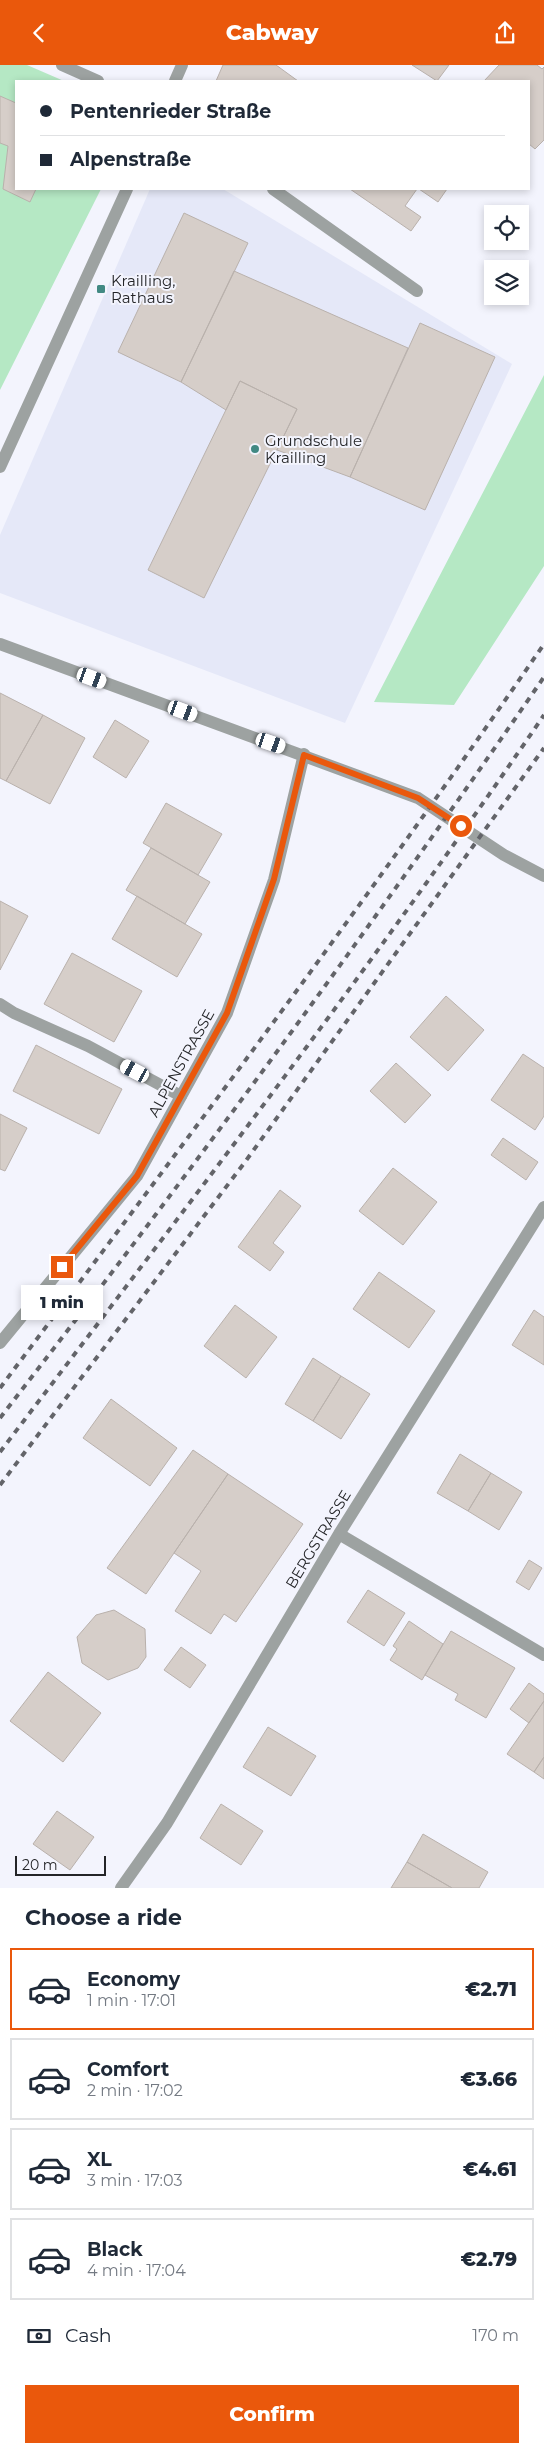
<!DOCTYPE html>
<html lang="en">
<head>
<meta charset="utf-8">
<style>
  :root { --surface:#fff; --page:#f2f2f3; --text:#1f2937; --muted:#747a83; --line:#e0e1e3; --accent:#ea580c }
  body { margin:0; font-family:Montserrat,sans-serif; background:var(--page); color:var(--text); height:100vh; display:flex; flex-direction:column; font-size:19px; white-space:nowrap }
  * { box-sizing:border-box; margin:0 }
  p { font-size:16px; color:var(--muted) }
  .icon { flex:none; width:28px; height:28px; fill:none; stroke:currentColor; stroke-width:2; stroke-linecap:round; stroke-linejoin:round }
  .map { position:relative; height:1823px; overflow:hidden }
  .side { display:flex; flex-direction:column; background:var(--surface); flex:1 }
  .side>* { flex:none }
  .banner { position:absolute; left:15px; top:15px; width:515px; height:110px; border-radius:0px; box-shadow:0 2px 8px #0003; display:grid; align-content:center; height:110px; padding:0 25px; background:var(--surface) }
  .tools { position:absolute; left:484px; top:140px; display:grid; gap:10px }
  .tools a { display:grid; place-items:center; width:45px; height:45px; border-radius:0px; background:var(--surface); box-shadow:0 2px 8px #0003; font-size:25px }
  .scale { position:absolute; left:15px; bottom:12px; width:91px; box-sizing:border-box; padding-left:5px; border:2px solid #242528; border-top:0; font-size:14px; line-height:18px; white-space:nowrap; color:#242528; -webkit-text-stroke:4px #f3f4fd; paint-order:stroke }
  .end { position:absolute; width:22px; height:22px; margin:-11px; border:6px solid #ea580c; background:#fff; box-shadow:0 0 0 2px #fff }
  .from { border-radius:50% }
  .bubble { position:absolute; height:35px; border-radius:0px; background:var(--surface); box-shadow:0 2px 8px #0003; font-size:16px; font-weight:800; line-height:35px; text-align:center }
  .car { position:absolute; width:15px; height:30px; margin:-15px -8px; border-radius:6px; box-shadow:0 0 4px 1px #0007; background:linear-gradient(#fff 24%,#345 0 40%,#fff 0 76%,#345 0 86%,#fff 0) }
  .banner b { display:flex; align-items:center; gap:18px; height:48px; font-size:19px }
  .banner b+b { border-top:1px solid var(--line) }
  .banner i { width:12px; height:12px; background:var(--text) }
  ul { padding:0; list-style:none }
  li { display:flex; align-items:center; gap:15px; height:82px; margin:0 10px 8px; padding:0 15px; border:2px solid var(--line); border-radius:0px }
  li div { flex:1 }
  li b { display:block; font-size:19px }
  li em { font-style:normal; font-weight:800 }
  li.current { border-color:var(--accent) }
  li>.icon { width:45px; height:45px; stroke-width:1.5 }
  h2 { padding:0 25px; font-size:22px; line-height:60px }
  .pay { display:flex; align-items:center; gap:12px; height:55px; padding:0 25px; font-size:19px }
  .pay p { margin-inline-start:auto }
  .primary-button { display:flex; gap:10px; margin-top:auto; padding:10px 25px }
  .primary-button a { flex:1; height:58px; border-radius:0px; background:var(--accent); color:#fff; font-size:20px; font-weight:800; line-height:58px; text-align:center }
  header { display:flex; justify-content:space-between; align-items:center; height:65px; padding:0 25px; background:var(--accent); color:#fff; font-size:22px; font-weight:800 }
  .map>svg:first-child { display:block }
</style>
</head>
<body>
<header><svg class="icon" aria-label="back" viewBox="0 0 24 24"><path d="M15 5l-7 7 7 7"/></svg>Cabway<svg class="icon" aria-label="share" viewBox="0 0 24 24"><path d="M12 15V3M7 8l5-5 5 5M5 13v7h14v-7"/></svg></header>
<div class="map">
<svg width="544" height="1823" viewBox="0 0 544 1823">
  <rect width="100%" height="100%" fill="#f3f4fd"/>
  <path fill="#e5e8f8" d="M150,124h73l289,175 -167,359 -345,-130v-58z"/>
  <path fill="#b5e8c4" d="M0,0h27l37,16h-48v108h85l-101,201z
    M544,310v191l-90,139 -80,-3z"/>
  <path fill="#d6cec9" stroke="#b9b1ac" d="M223,0h53l22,16h-82z
    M412,0h37l-12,16z
    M499,0h38l5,4 2,-2v73l-9,9 -6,-5v-63h-45z
    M0,31l16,7v86h20l-6,13 -27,-13 5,-43 -8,-3z
    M350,124h67l-12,17 16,11 -10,14z
    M419,124h28l-9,13z
    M184,148l64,30 -67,139 -63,-30z
    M234,206l174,77 -58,129 -73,-27 20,-41 -57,-28 -14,29 -45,-28z
    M420,258l75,34 -70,153 -75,-33z
    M240,316l57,28 -93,189 -56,-28z
    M0,628l43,22 -37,66 -6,-3z
    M43,650l42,23 -35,66 -44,-23z
    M115,655l34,21 -23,37 -33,-21z
    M166,738l56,31 -24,41 -55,-32z
    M151,783l59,34 -25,42 -59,-34z
    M137,831l65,38 -25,43 -65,-38z
    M0,836l28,15 -28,54z
    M72,888l70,38 -28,51 -70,-38z
    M446,931l38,34 -36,41 -38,-34z
    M36,980l86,44 -23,45 -86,-43z
    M523,989l21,14v48l-9,14 -44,-30z
    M396,998l35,32 -26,28 -35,-32z
    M0,1049l27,14 -22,43 -5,-2z
    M503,1073l35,24 -12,18 -35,-25z
    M393,1103l44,34 -34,43 -44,-34z
    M280,1125l21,16 -28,37 11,9 -14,19 -32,-24z
    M379,1207l56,39 -26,37 -56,-39z
    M235,1240l42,32 -31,41 -42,-32z
    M534,1245l10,7v48l-32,-20z
    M313,1293l28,18 -28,45 -28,-17z
    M341,1311l29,18 -29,45 -28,-18z
    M111,1334l66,49 -27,38 -67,-48z
    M193,1385l35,24 -82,120 -39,-26z
    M460,1389l31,19 -23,38 -31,-18z
    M491,1408l31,19 -23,38 -31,-19z
    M228,1409l75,50 -67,98 -12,-8 -13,20 -36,-23 26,-40 -27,-18z
    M529,1495l13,8 -13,22 -13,-8z
    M368,1525l37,23 -21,33 -37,-24z
    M114,1545l31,19 1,28 -8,11 -30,12 -26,-17 -5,-26 19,-22z
    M409,1556l34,23 -21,36 -32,-20 7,-11 -4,-3z
    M451,1566l64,37 -29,50 -31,-18 3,-6 -33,-19z
    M181,1582l25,18 -16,23 -26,-18z
    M48,1607l53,41 -38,49 -53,-41z
    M529,1618l15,11v7l-15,22 -19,-14z
    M544,1636v56l-10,15 -27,-18z
    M268,1662l48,29 -25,40 -48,-29z
    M544,1692v22l-10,-7z
    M221,1739l42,27 -22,34 -41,-27z
    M57,1746l37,26 -24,33 -37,-26z
    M423,1769l65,38 -9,16h-27l-45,-26z
    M407,1797l45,26h-61z"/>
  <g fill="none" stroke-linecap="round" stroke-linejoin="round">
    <path stroke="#9da2a1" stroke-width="12" d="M0,939l14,9 74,33 93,50"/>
    <path stroke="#9da2a1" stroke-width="12" d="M62,0l36,16
      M175,16l7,-16
      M273,124l144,102
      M0,402l127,-278
      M0,1278l137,-167 90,-163 47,-133 30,-126
      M339,1469l205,121
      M121,1823l46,-65 172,-289 205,-327"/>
    <path stroke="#9da2a1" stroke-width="12" d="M0,579l418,154 86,57 40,21"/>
    <path stroke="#636469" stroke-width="4" stroke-dasharray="6 6" stroke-linecap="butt" d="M0,1323c185,-246 370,-491 544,-744
      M0,1353c188,-242 370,-489 544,-741
      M0,1387c185,-243 372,-485 544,-737
      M0,1420l245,-323 299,-414"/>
  </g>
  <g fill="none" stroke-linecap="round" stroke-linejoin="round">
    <path stroke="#ea580c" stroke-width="6" d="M62,1202l75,-91 90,-163 47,-134 30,-124 114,43 43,28"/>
  </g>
  <g fill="#418983" stroke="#f3f4fd" stroke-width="2">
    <rect x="96" y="219" width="10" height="10" rx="2.5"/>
    <circle cx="255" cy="384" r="5"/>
  </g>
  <g text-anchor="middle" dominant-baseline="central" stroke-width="4" stroke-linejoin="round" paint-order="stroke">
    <g font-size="15" fill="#242528" stroke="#f3f4fd" text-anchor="start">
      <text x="111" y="215">Krailling,<tspan x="111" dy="17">Rathaus</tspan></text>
      <text x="265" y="375">Grundschule<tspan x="265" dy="17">Krailling</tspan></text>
    </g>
    <g font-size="15" fill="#242528" stroke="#f3f4fd">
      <text transform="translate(181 998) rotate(-61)">ALPENSTRASSE</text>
      <text transform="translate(318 1474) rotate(-59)">BERGSTRASSE</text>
    </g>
  </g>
</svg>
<div class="tools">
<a><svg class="icon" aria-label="locate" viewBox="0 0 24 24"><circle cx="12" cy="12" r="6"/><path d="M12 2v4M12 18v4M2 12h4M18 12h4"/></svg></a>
<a><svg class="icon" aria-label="layers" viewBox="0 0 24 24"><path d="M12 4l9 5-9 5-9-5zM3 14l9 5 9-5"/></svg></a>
</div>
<div class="scale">20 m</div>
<i class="end from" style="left:461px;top:761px"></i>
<i class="end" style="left:62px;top:1202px"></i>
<div class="bubble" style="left:21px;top:1220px;width:82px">1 min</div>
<i class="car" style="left:92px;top:613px;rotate:110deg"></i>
<i class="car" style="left:183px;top:646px;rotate:110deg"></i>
<i class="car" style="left:271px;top:678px;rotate:109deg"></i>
<i class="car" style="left:135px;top:1006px;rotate:298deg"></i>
<div class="banner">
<b><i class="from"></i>Pentenrieder Straße</b>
<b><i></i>Alpenstraße</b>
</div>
</div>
<section class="side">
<h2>Choose a ride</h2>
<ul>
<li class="current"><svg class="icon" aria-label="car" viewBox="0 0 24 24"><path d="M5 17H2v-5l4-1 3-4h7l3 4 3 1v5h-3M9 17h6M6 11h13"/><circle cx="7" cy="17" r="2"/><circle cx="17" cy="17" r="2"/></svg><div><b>Economy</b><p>1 min · 17:01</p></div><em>€2.71</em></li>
<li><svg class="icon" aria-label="car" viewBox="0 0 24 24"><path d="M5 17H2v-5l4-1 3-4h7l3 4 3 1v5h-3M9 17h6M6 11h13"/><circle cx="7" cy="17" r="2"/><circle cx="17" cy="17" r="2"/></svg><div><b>Comfort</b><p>2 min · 17:02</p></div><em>€3.66</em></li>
<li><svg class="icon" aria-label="car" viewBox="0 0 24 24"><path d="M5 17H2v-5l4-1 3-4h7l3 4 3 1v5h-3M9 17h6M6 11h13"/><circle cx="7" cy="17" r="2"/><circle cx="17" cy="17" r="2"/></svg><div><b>XL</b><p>3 min · 17:03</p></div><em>€4.61</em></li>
<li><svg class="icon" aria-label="car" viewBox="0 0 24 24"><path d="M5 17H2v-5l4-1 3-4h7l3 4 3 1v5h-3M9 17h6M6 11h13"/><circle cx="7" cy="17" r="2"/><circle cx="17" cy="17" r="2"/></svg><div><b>Black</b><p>4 min · 17:04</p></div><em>€2.79</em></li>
</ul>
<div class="pay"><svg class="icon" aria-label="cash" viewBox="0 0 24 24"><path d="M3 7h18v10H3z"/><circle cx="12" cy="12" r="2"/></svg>Cash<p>170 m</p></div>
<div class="primary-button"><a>Confirm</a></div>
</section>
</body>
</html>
